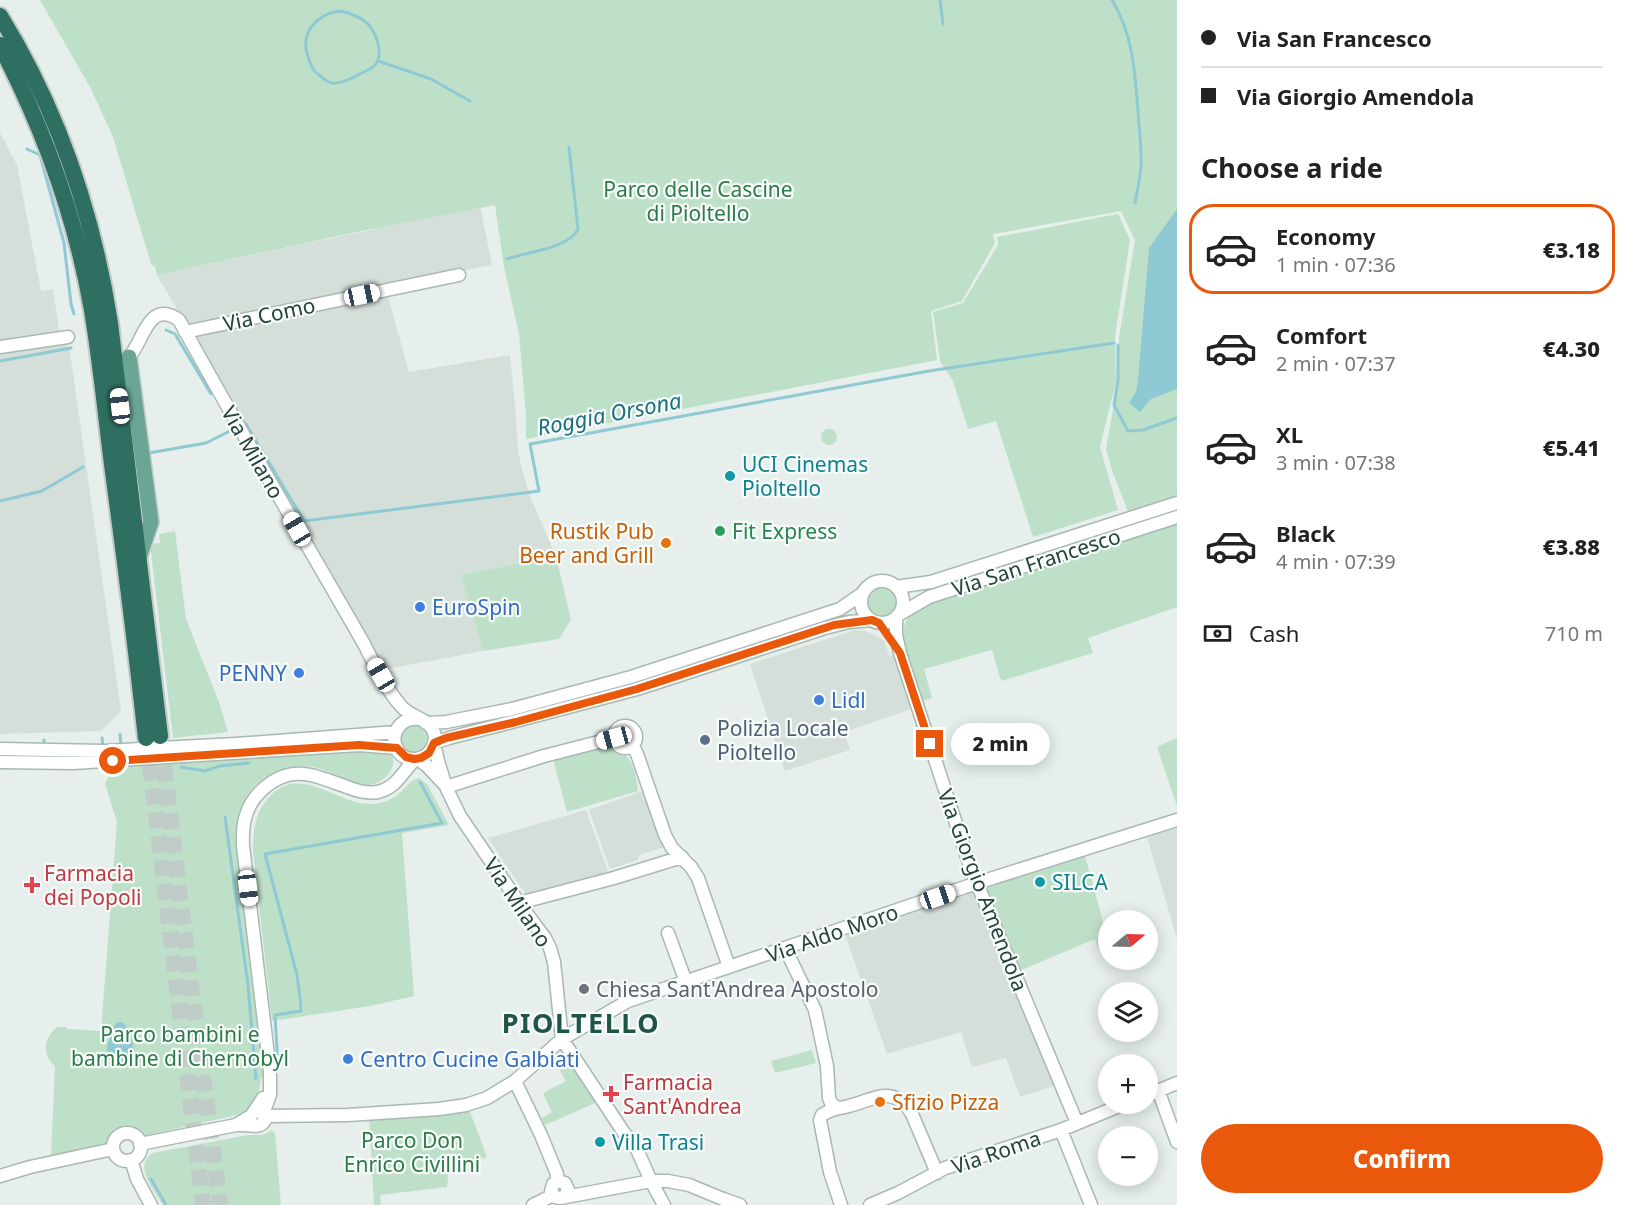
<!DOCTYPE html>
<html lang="en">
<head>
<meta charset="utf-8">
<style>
  :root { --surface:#fff; --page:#f6f6f6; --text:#222; --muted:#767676; --line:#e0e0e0; --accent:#ea580c }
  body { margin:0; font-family:"Noto Sans",sans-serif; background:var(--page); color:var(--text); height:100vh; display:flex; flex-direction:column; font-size:22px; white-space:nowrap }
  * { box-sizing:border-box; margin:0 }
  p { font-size:20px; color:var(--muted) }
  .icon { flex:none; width:33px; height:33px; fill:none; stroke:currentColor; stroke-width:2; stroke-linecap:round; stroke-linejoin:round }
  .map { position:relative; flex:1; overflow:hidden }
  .sheet { display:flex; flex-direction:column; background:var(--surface); width:450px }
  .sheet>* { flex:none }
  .hud { display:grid; align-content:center; height:132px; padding:0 24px; background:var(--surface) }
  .needle { width:39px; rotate:71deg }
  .fabs { position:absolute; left:1098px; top:910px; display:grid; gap:12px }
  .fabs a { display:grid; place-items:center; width:60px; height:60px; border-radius:50%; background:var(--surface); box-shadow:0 3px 15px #0003; font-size:30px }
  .end { position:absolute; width:27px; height:27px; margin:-14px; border:8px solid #ea580c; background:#fff; box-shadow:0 0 0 3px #fff }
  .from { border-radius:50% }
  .bubble { position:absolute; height:42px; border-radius:21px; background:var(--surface); box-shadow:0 3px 15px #0003; font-size:20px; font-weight:800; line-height:42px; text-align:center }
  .car { position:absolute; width:18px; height:36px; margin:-18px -9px; border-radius:8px; box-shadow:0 0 4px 2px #0007; background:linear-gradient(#fff 24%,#345 0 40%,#fff 0 76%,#345 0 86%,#fff 0) }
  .hud b { display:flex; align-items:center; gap:21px; height:57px; font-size:22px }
  .hud b+b { border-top:2px solid var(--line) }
  .hud i { width:15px; height:15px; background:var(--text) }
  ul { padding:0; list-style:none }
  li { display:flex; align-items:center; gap:18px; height:90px; margin:0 12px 9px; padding:0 12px; border:3px solid transparent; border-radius:24px }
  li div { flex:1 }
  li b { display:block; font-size:22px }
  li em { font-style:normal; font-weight:800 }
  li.selected { border-color:var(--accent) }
  li>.icon { width:54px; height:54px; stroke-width:1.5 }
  h2 { padding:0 24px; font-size:27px; line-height:72px }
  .pay { display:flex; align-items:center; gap:15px; height:66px; padding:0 24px; font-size:22px }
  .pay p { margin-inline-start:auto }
  .primary-button { display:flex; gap:12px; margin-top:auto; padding:12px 24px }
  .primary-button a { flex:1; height:69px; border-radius:36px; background:var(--accent); color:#fff; font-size:24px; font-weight:800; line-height:69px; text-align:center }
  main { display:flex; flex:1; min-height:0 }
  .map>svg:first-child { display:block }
</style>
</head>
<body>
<main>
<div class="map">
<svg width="1177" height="1205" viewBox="0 0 1177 1205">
  <rect width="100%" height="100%" fill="#e6efeb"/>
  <path fill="#d4dfda" d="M0,133l17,32 24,126 12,-2 6,41 11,22 51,359 -20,20 -101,3z
    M349,135l126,45 17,85 -107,21 24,86 101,-17 6,61 2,36 10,40 28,64 -95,19 22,76 -96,18 -5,-2 -225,-392 214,-45z
    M855,630l10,1 17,8 3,3 4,14 11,-3 17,54 -73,25 6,18 -65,21 -35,-107z
    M645,790l19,57 -25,8 -1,5 -28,9 -21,-59z
    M586,810l24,67 -81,22 -41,-61z
    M1177,828v111l-30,-102z
    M977,883l83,201 -40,13 -14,-39 -34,9 -11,-35 -74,22 -44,-125z"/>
  <path fill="#bfe0c8" d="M40,0h1137v496l-49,16 -15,-39 -7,-24 12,-69 1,-42 16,-98 -14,-29 -128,23 2,9 -33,58 -31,10 6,49 -411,79v-24l-7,-81 -15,-67 -9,-62 -124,24 -214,46 -2,-8 -4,-3 -38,-127 -22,-48z
    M1118,214l12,26 -15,97 1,45 -16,65 18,63 -85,27 -37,-116 -28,8 -15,-48 -13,-20 -7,-49 30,-9 35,-58 -1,-8z
    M821 437a8 8 0 1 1 16 0a8 8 0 1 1-16 0Z
    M1177,524v83l-89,31 5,15 -92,28 -9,-31 -68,19 8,29 -13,4c-6,-22 -28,-71 -7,-89 5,-5 14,-8 20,-11z
    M175,531l11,88 33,83 9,30 -55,6 -23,-194 10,-1 -1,-9z
    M556,556l15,64 -12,19 -76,12 -22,-76z
    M868 602a14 14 0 1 1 28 0a14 14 0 1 1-28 0Z
    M401 739a14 14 0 1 1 28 0a14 14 0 1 1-28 0Z
    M618 737a7 7 0 1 1 14 0a7 7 0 1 1-14 0Z
    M1177,738v68l-20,-59z
    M608,745c24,8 27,23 30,46l-71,21 -14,-53z
    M355,748l36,5c9,16 -10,33 -26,32 -18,-2 -34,-15 -52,-18 -29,-5 -65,14 -73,43 -4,14 -3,28 -3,42l27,222v4h-3c-2,17 -4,26 -18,37l-2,-1 -190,43 4,-91c-14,-12 -11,-28 2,-39h9l1,2 34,2 16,-209 -12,-38 9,-21z
    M419,778l8,6 22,41 -47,8 12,163 -44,10 -98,15 -19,-170c0,-21 2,-40 18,-56 31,-31 68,11 101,9 10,0 21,-5 29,-12 6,-6 10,-12 18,-14z
    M1085,856l23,84v6l-10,3 -3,-10 -76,32 -32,-78 1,-8z
    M568,1048l34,52 -57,25 -3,-7 10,-6 -9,-19 23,-12 -13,-23z
    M812,1050l4,13 -41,10 -4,-12z
    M469,1109l18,48 -38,12 -2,18 -67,8 1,10h-7l-5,-89z
    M272,1130l1,2 2,1 6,72h-118c-8,-14 -31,-40 -10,-52l95,-18h15z"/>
  <path fill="#8ec9d4" d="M1177,209v180l-26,10 -11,13 -11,-9 7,-11 2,-11 11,-133z
    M119,1022h3c10,7 12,28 14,41 -5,4 -7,5 -13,2 -26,-11 -14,-20 -8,-41z"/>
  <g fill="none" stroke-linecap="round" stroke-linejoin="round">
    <path stroke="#8ec9d4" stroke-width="3" d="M940,0l3,24
      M1112,0c21,34 23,73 26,111 1,19 4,37 3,56 -1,12 -4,24 -6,36
      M339,11c9,1 22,6 29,13 8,9 17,32 6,42 -4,4 -11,6 -16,9 -8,4 -16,9 -26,8 -5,-1 -8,-4 -12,-7 -7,-5 -9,-10 -12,-19 -8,-23 7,-42 31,-46z
      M378,61l53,18 39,22
      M27,149l13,6 24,88 7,61 3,10
      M507,259c18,-7 62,-10 71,-30l-9,-82
      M166,330l9,4 36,60
      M1118,345v35l-4,25 14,26 15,-1 34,-12
      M0,361l71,-13
      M242,426l4,-2 58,97 235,-30 -9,-47 399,-73 185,-28
      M149,453l57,-10 30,-15
      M0,501l42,-10 41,-24
      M120,734l1,12
      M102,738l1,9
      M44,747v-7
      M181,767l24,4 15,-5 29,-3
      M225,817l23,168 8,94
      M278,1066l-3,-51 26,-4 -1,-14 -3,-22 -32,-121 177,-31 -22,-41
      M151,1179l15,26"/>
    <path stroke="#bfccc8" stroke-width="16" stroke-dasharray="16 8" stroke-linecap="butt" d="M147,741l56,464
      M161,742l28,227 31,236"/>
    <defs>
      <path id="minor" d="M185,332l274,-57
        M0,347l68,-10
        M129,357c14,-14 19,-59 50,-37 60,109 123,216 185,324 11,21 21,44 37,62 9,11 26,12 32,24 6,13 -4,29 -19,29 -28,0 -26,-44 6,-40
        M861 602a21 21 0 1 1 42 0a21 21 0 1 1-42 0Z
        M896,587l35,-5 246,-79
        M898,615l31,-18 248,-80
        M896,617v18l4,18 71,216 106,254
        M426,723l20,-1 66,-13 119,-32 209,-68 23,-16
        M614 737a11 11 0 1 1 22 0a11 11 0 1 1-22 0Z
        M434,743l4,18 8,26 14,29 59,87 26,35 5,10 4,14 8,77 62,94 10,10 17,38 13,24
        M434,743l15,-5 67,-17 121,-32 188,-61 24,-6 23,-2
        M633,746l4,8 28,81 7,13 19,19 7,11 31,89
        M0,749l104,2 132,-7 160,-12
        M418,759l9,7 17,18
        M0,762l73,1 286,-18 38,3
        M446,787l98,-31 70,-18
        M519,903l95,-25 68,-21
        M668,933l18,49
        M785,948l30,62 12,56 2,32 2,5 5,4
        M515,1081l26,54 16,39v7
        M1158,1090l19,52
        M1148,1095l29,-12
        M263,1114l7,-19v-23l-27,-226c-1,-21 2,-40 18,-55 29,-28 53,-16 86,-4 10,4 20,7 31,5 20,-5 24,-21 38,-33
        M265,1116l83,-1 91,-6 27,-4 21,-7 28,-17 47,-42 66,-38 349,-118 200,-63
        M238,1125c10,-1 22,5 27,-5l-2,-6
        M1061,1130l30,75
        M113 1147a14 14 0 1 1 28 0a14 14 0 1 1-28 0Z
        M140,1144l96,-19 15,-9 12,-18
        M131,1160l6,19 14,26
        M0,1176l30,-9 83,-18
        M565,1196l3,-6 -3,-7 -8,-2 -4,3 -2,8 4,5 5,1 91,-17h17l21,4 34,14 17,6
        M533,1205l20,-10
        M841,1205l-11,-33 -10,-52 2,-5c10,-7 16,-6 27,-9 26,-7 45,-22 63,8l25,59
        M870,1205l28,-12 47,-25 116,-38 63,-26"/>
      <path id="major" d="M129,357l22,165 -12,36"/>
      <path id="highway" d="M0,16c58,94 93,198 110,307l50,413
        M0,45c43,82 76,174 92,265 9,54 14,108 21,162 12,88 23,177 33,266"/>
    </defs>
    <use href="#minor" stroke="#a8b8b2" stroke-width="15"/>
    <use href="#major" stroke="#c2cac8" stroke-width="18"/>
    <use href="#highway" stroke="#c2cac8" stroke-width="20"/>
    <use href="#minor" stroke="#fff" stroke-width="12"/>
    <use href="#major" stroke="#6aa596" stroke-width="15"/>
    <use href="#highway" stroke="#2f6f62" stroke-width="16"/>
  </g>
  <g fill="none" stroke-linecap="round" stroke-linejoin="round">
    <path stroke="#ea580c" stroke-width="8" d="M113,761l246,-16 38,3 9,9 8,2 7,-1 8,-5 5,-10 12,-5 70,-16 121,-33 197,-64 38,-5 7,3 21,30 30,91"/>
  </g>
  <g fill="#0f9aa8" stroke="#f7fbf9" stroke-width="2">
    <circle cx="730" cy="476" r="6"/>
    <circle cx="1040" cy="882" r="6"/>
    <circle cx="600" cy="1142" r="6"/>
  </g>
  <circle fill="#2e9e5b" stroke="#f7fbf9" stroke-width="2" cx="720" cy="531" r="6"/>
  <g fill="#e8710a" stroke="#f7fbf9" stroke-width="2">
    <circle cx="666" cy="543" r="6"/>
    <circle cx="880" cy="1102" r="6"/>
  </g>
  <g fill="#3f7fe0" stroke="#f7fbf9" stroke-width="2">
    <circle cx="420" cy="607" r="6"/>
    <circle cx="299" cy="673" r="6"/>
    <circle cx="819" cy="700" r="6"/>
    <circle cx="348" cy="1059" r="6"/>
  </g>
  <circle fill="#5c6f8a" stroke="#f7fbf9" stroke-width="2" cx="705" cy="740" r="6"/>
  <g fill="#e0444e" stroke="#f7fbf9" stroke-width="2">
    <path d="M29 876h6v6h6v6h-6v6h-6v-6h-6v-6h6z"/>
    <path d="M608 1085h6v6h6v6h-6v6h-6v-6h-6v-6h6z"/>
  </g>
  <circle fill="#6b7280" stroke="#f7fbf9" stroke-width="2" cx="584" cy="989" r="6"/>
  <g text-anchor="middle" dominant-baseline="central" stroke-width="4.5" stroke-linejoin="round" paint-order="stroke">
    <g font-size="21" fill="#2d7a4b" stroke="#f7fbf9">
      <text x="698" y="189">Parco delle Cascine<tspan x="698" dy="24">di Pioltello</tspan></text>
      <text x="180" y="1034">Parco bambini e<tspan x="180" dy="24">bambine di Chernobyl</tspan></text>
      <text x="412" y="1140">Parco Don<tspan x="412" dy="24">Enrico Civillini</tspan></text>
    </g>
    <g font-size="21" fill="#24423a" stroke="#f7fbf9">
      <text transform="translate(269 314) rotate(-12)">Via Como</text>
      <text transform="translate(253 452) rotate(60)">Via Milano</text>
      <text transform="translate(1036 562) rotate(-18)">Via San Francesco</text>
      <text transform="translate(983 890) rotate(69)">Via Giorgio Amendola</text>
      <text transform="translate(518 902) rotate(56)">Via Milano</text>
      <text transform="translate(832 933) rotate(-19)">Via Aldo Moro</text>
      <text transform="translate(996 1152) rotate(-19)">Via Roma</text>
    </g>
    <g font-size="21" fill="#0d838f" stroke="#f7fbf9" text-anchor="start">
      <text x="742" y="464">UCI Cinemas<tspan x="742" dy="24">Pioltello</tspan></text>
      <text x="1052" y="882">SILCA</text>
      <text x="612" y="1142">Villa Trasi</text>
    </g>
    <g font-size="21" fill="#c56008" stroke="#f7fbf9" text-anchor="end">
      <text x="654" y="531">Rustik Pub<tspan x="654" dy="24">Beer and Grill</tspan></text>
      <text x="892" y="1102" text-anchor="start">Sfizio Pizza</text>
    </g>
    <g font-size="21" fill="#27864d" stroke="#f7fbf9" text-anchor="start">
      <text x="732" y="531">Fit Express</text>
    </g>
    <g font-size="21" fill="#366cbe" stroke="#f7fbf9" text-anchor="start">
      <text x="432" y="607">EuroSpin</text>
      <text x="287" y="673" text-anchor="end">PENNY</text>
      <text x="831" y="700">Lidl</text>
      <text x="360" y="1059">Centro Cucine Galbiati</text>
    </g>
    <g font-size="21" fill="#4e5e75" stroke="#f7fbf9" text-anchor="start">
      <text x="717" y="728">Polizia Locale<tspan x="717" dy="24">Pioltello</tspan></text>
    </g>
    <g font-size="21" fill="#be3a42" stroke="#f7fbf9" text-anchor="start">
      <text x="44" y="873">Farmacia<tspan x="44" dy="24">dei Popoli</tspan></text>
      <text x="623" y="1082">Farmacia<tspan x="623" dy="24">Sant'Andrea</tspan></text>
    </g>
    <g font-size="21" fill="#5b616d" stroke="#f7fbf9" text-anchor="start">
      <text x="596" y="989">Chiesa Sant'Andrea Apostolo</text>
    </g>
    <g font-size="22" font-style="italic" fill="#1c6f80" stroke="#f7fbf9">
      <text transform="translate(609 413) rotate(-11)">Roggia Orsona</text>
    </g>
    <g font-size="27" font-weight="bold" letter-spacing="1.5" fill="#1f5548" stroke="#f7fbf9">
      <text x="581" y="1022">PIOLTELLO</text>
    </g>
  </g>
</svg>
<div class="fabs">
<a><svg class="needle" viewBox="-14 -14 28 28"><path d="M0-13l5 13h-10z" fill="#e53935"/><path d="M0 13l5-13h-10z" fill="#767676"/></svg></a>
<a><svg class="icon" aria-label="layers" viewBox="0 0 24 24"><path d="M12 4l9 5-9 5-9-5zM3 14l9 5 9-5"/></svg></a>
<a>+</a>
<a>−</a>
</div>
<i class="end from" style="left:113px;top:761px"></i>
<i class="end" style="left:930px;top:744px"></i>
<div class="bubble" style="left:951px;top:723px;width:99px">2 min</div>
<i class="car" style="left:362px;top:295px;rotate:78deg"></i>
<i class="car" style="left:120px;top:406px;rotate:353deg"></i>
<i class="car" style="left:297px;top:529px;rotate:330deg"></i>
<i class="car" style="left:381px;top:675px;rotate:330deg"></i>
<i class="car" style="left:614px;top:738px;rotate:255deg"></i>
<i class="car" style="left:248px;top:888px;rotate:173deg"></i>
<i class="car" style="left:938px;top:897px;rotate:71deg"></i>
</div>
<section class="sheet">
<div class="hud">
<b><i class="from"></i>Via San Francesco</b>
<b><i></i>Via Giorgio Amendola</b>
</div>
<h2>Choose a ride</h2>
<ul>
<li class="selected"><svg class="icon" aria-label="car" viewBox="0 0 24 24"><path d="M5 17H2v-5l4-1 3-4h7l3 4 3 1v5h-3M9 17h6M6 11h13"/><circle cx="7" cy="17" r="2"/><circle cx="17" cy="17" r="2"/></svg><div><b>Economy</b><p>1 min · 07:36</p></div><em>€3.18</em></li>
<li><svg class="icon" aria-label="car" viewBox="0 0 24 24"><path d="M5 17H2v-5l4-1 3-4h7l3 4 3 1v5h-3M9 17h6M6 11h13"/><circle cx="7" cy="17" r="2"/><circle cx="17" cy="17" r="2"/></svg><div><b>Comfort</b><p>2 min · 07:37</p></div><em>€4.30</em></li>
<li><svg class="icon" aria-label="car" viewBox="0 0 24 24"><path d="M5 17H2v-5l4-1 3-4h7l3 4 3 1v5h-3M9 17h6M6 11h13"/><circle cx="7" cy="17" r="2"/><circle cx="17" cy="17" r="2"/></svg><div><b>XL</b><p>3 min · 07:38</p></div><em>€5.41</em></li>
<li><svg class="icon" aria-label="car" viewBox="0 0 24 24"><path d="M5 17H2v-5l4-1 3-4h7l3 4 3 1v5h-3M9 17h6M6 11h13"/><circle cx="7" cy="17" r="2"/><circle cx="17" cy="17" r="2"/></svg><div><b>Black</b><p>4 min · 07:39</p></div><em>€3.88</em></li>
</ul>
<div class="pay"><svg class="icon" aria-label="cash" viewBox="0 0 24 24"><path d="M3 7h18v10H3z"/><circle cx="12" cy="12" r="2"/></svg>Cash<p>710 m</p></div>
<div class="primary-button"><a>Confirm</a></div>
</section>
</main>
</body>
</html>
